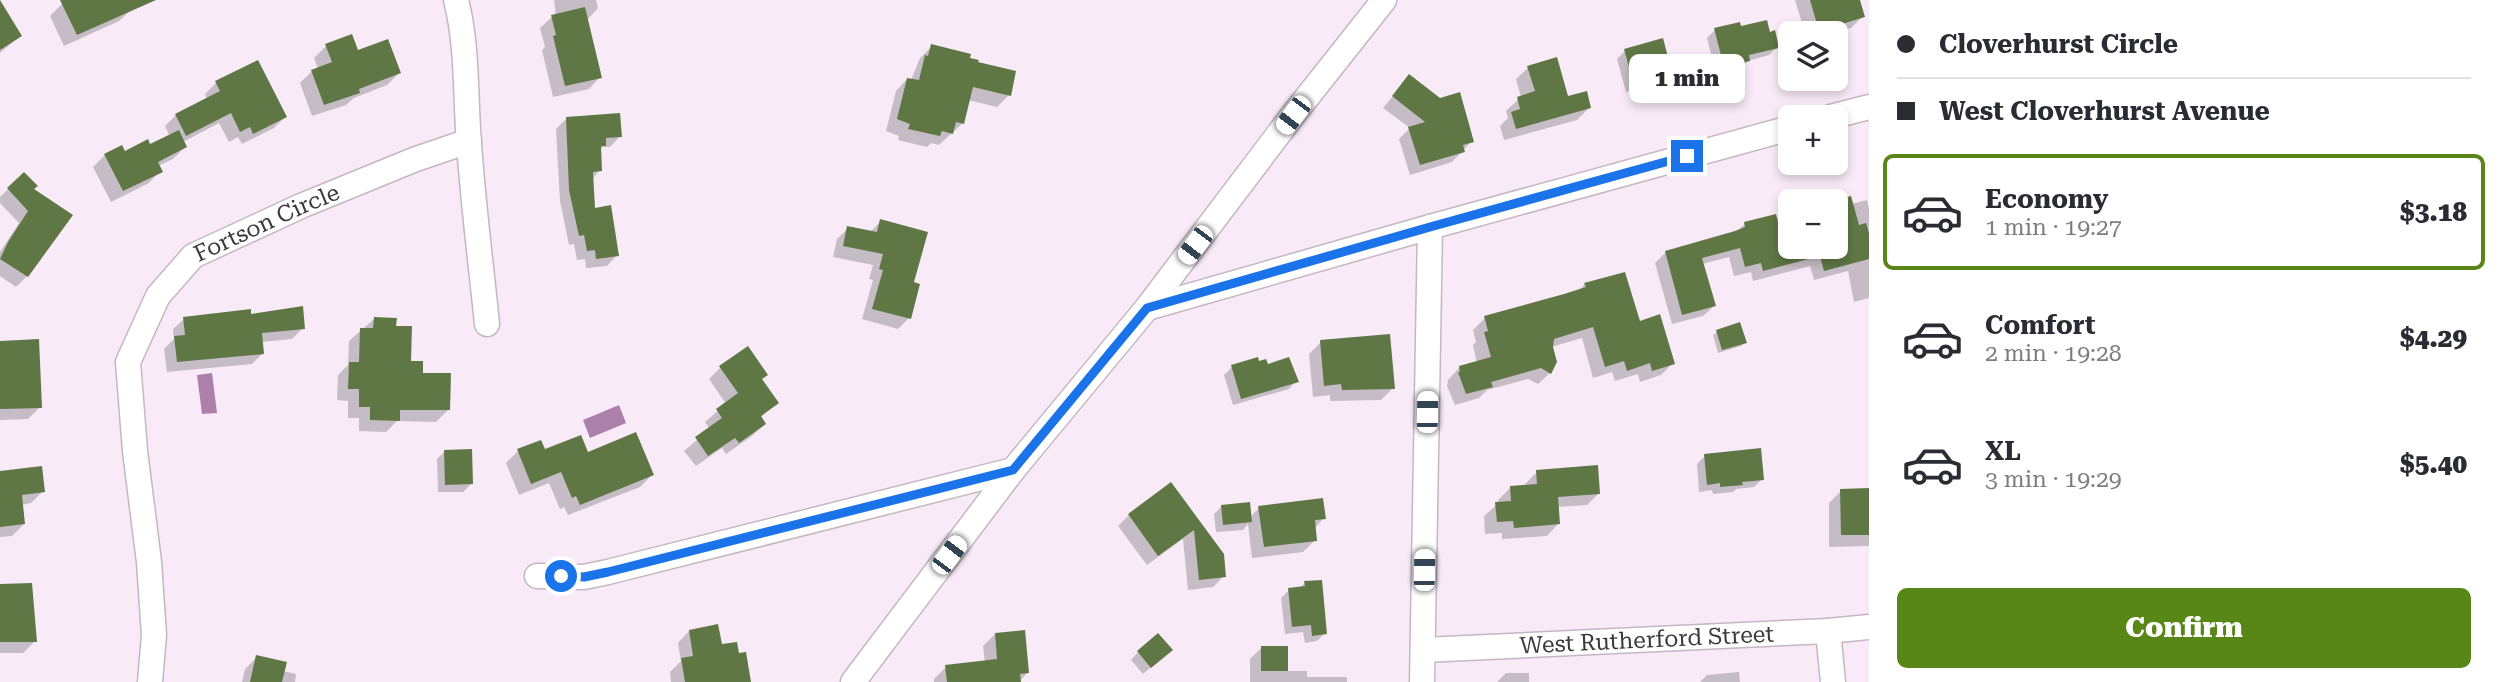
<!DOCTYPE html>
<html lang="en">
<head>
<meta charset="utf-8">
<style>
  :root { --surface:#fff; --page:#f2f2f3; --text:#2b2b33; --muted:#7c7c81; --line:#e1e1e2; --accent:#598717 }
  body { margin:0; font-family:"Roboto Serif",serif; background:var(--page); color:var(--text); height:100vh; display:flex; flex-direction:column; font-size:26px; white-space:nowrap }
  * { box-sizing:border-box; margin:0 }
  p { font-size:23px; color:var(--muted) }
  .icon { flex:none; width:38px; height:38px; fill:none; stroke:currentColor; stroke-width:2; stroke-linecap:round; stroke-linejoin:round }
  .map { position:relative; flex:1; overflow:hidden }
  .details { display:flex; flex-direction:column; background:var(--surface); width:630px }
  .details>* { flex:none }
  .top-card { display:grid; align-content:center; height:154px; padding:0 28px; background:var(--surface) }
  .tools { position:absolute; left:1778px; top:21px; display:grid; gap:14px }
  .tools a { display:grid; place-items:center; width:70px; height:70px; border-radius:10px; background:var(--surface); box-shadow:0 4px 10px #0003; font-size:35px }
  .end { position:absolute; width:32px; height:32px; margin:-16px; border:9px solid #1a73e8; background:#fff; box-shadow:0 0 0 4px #fff }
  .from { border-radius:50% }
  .bubble { position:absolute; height:49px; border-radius:10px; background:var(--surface); box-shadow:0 4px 10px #0003; font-size:23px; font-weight:800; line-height:49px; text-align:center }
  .car { position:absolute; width:21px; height:42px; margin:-21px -10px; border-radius:9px; box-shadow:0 0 5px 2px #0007; background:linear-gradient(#fff 24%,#345 0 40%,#fff 0 76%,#345 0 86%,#fff 0) }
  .top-card b { display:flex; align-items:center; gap:24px; height:66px; font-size:26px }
  .top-card b+b { border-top:2px solid var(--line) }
  .top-card i { width:18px; height:18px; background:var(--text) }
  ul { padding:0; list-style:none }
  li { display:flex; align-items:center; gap:21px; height:116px; margin:0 14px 10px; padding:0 14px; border:4px solid transparent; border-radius:10px }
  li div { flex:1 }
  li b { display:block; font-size:26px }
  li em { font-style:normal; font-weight:800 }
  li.selected { border-color:var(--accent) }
  li>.icon { width:63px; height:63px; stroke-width:1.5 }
  .button { display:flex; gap:14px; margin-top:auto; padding:14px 28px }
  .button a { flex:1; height:80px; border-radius:10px; background:var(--accent); color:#fff; font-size:28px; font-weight:800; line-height:80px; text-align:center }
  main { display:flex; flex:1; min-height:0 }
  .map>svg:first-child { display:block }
</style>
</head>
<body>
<main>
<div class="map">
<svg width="1869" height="682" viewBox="0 0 1869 682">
  <rect width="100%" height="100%" fill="#f8ebf7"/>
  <path fill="#ad80ab" d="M212,373l5,40 -15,1 -5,-39z
    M619,405l7,18 -36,15 -7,-18z"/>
  <path fill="#0003" d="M71,0h56l4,10 -12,11 -55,25 -14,-30 12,-12z
    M554,0h42l2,8 -11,12 13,57 -11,12 -36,8 -11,-47 3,-3 -5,-19 12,-11 4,-1z
    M1795,0h63l5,16 -12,12 -16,5h-30z
    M0,7l20,29 -20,17z
    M1740,28l29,6 8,13 -8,8 -21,6 -7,7 -25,6 -9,-36 8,-8z
    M326,46l31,6 42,21 -12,12 -33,13 -8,7 -34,11 -12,-33 12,-12 6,-2 -4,-11z
    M932,46l36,13 41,36 -12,12 -29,-7 -5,23 -24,22 -8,-2 -4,4 -29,-7 1,-4 -13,-5 10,-40 11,-12 4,1 9,-22z
    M1625,51l48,33 -7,8 -21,5 -3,-10 -16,5 -9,-33z
    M1528,68l39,30 22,10 -12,12 -73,20 -4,-14 8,-8 -2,-7 15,-14 -5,-18z
    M1409,77l63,64 -20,21 -42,13 -11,-36 11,-11 -27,-20z
    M216,83l69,34 -11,11 -32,16 -4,-7 -9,5 -10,-19 -36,19 2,5 -12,12 -15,7 2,5 -11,12 -38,19 -18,-35 12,-12 44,-8 21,-10 -5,-11 11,-11 31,-16 -2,-5z
    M566,119l54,17 -10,11h-7l-4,3 1,20 -8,9 1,31 24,45 -10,11 -21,2 -1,-9 -8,1 -3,-16 -5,1 -9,-44 -4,-72z
    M24,174l8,15 39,27 -44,60 -11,11 -16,-11v-24l19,-29 -19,-20v-6z
    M1836,195l2,6 14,3 15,-4 2,9v89l-15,4 -6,-31 -34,9 -4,-14 -57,15 -2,-9 -17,4 -5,-19 -27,7 12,42 -11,10 -31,8 -17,-61 11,-11 70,-20 9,-8 45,-8v31h46v-46h-18z
    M881,221l31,62 -3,35 -11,11 -36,-10 11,-39 -4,-1 4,-14 -40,-8 4,-18 11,-11 22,4z
    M1585,284l54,39 34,40 -12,12 -21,7 -2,-8 -23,7 -3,-9 -19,6 -11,-40 -31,9 -1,26 -12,11 -10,-5 -41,11 -8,8 -24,7 -8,-19 1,-6 11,-12 18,-5 -4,-18 3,-3 -3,-12 12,-12 93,-27z
    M250,316l53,12 -11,11 -31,3 2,11 -11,11 -85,8 -3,-23 10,-10 -1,-10 11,-10z
    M374,319l21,9 14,34 39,48 -12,12 -39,-1 -11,11 -27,-1v-13h-11v-17l-11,-1 1,-25 10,-10 1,-24z
    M1717,332l28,10 -4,4 -23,7 -5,-18z
    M1321,342l72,46 -12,12 -51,1v-6l-17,2 -4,-43z
    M0,343l40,64 -12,12 -28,1z
    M1258,363l38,18 -7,8 -56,16 -9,-30 8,-8z
    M721,367l40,13 16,23 -17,15 4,6 -12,12 -26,18 -4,-6 -26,18 -12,-15 26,-22 -5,-7 21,-18 -17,-25z
    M445,451l26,33 -8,8h-25l-1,-33z
    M518,451l69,3 65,21 -12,12 -72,28 -4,-8 -4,2 -11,-26 -30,12 -13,-32z
    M1705,456l57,23 -8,8 -18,2 -3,3 -20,2 -1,-4 -13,2 -2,-28z
    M1537,472l62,21 -12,12 -30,2 1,17 -11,12 -45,3v-6l-17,1 -1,-18 15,-13 -1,-3 12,-12 15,-1v-3z
    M0,473l43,18 -12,12 -10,2 3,19 -12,12 -12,1z
    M1171,484l53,92 -11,11 -25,3 -5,-51 -36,26 -29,-39 11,-11z
    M1869,489v57l-40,1v-44l12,-12z
    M1222,506l28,11 9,-9 65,10 -10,11 1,11 -12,12 -51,6 -4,-34 -5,6 -27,2 -2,-18z
    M1305,583l20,50 -8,8 -12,2 -2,-11 -18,2 -4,-36 8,-8 10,-1z
    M0,586l35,55 -12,12h-23z
    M689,631l31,15 29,36h-78l-1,-10 11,-11 -3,-18z
    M995,634l33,38 -9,10h-85v-3l12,-12 39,-5 -2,-16z
    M1262,647l24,24h21v6h40v5h-97v-23z
    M1138,652l25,5 -20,17 -12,-14z
    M257,657l26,14 13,3 -1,8h-53l3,-13z
    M1739,672l1,10h-40l7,-7z
    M1506,673h23v9h-32z"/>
  <path fill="#5e7744" d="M0,0l22,36 -22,14z
    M60,0h96l-79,35z
    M1810,0h50l5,17 -46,14z
    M585,7l17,71 -37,8 -12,-50 3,-1 -5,-20z
    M1767,20l3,12 5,-2 4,18 -30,7 1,6 -26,6 -10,-39 26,-6 1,4z
    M352,34l6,16 30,-11 13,34 -42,16 1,4 -36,12 -13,-35 21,-8 -7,-18z
    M1663,38l12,46 -22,6 -3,-10 -16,5 -10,-36z
    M931,44l40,10 -1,4 9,2 -1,2 38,9 -5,25 -38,-9 -9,37 -8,-2 -3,12 -11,-3 -2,5 -32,-7 2,-5 -13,-5 10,-41 12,2 6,-25 3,1z
    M1557,57l11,39 19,-5 4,17 -75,21 -5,-17 9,-3 -3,-12 18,-6 -8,-25z
    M258,60l29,57 -34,17 -3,-7 -10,5 -9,-19 -45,23 -11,-22 45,-23 -5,-10z
    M1409,74l31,24 20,-6 14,50 -11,3 2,7 -45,13 -12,-38 17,-5 -33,-26z
    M620,113l2,24 -16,1v8h-5l1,25 -9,1 2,36 16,-3 8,51 -23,3 -1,-9 -8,1 -3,-16 -5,1 -10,-46 -3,-73z
    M179,130l8,17 -29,15 5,10 -40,19 -19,-37 18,-9 3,6 23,-12 2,5z
    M24,172l14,14 -4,3 39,26 -45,62 -28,-18 8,-17 20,-31 -21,-23z
    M1851,196l8,29 7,-2 3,10v26l-45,12 -4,-15 -57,15 -2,-8 -16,4 -5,-19 -38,10 14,48 -34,9 -17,-64 70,-20 10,-4 -1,-5 32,-8 8,33h52v-47z
    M880,219l48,13 -14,50 6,2 -9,35 -39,-10 11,-39 -4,-1 4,-15 -40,-8 4,-20 30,6z
    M1625,272l15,49 20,-7 15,50 -23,7 -2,-8 -23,8 -3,-10 -19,6 -12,-40 -39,12 -1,8 4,15 -6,12 -10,-6 -50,14 2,5 -27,7 -8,-22h2l-1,-6 32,-9 -7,-25 4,-1 -4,-15 80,-22 22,-7 -2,-4z
    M303,306l2,23 -43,4 2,21 -87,8 -3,-26 11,-1 -2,-18 68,-8v5z
    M374,317l23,1 -1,8h16l-1,35h12v12h28l-1,37h-50v11l-30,-1v-13h-11v-18h-11l1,-27h10l1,-34h13z
    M1740,322l7,21 -25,7 -6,-20z
    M1390,334l5,55 -53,1 -1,-6 -17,2 -4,-46z
    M39,339l3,69 -42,1v-68z
    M748,346l20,29 -6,4 17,24 -18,13 5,8 -27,19 -4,-5 -27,18 -13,-19 27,-19 -6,-9 22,-16 -19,-27z
    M1258,357l1,4 7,-2 2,5 21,-7 10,25 -58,17 -10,-34z
    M636,432l18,43 -74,30 -4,-9 -4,2 -11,-26 -30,12 -14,-35 24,-9 4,9 36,-14 7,17z
    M1761,448l3,32 -22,2 1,3 -23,2v-4l-13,2 -3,-31z
    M472,449l1,35 -28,1 -1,-35z
    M1598,465l2,29 -42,3 2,27 -46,4 -1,-7 -16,1 -2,-20 16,-1 -1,-15 27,-2 -1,-14z
    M42,466l3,26 -23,3 3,29 -25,3v-56z
    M1171,482l53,72 2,23 -27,3 -5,-50 -36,26 -30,-42z
    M1869,488v47h-28l-1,-46z
    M1323,498l3,21 -11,1 2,21 -53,6 -6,-41z
    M1250,502l2,20 -29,3 -2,-20z
    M1322,580l5,54 -15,2 -1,-11 -19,2 -4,-39 17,-2 -1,-5z
    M32,583l5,59h-37v-58z
    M718,624l4,20 15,-2 2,11 7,-1 5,30h-66l-4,-24 12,-2 -4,-26z
    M1025,630l4,43 -9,1 1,8h-74l-2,-17 52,-6 -2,-26z
    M1158,633l15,17 -22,18 -14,-17z
    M1261,646h27v25h-27z
    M256,655l31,7 -5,20h-32z"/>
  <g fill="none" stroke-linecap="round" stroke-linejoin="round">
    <defs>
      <g id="street">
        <path d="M456,0c12,47 9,96 13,143 4,61 12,121 18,181"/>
        <path d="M1830,117l39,-10"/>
        <path d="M1147,308l283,-81 360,-99"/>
        <path d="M537,576l47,1 24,-5 405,-102"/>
        <path d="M1828,631l5,51"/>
        <path id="s1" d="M1423,650l405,-19 41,-4"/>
        <path id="s2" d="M150,682l4,-47 -5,-73 -14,-111 -7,-89 30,-66 35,-40 108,-50 115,-47 53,-18"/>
        <path d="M853,682l160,-212 134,-162 146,-193 91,-115"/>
        <path d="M1422,682l8,-455"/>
      </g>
    </defs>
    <use href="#street" stroke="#c4b7c3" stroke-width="27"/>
    <use href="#street" stroke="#fff" stroke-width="24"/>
  </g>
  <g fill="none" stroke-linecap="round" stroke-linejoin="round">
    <path stroke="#1a73e8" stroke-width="9" d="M561,576l23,1 24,-5 405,-102 134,-162 283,-81 257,-71"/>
  </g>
  <g text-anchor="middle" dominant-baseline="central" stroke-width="7" stroke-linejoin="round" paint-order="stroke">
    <g font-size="23" fill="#3c373c" stroke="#f8ebf7">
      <text stroke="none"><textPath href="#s2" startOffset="528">Fortson Circle</textPath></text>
      <text stroke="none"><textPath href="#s1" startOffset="224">West Rutherford Street</textPath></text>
    </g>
  </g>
</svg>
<div class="tools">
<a><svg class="icon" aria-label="layers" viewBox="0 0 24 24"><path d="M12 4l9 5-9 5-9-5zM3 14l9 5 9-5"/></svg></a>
<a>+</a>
<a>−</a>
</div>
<i class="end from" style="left:561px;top:576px"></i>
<i class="end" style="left:1687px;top:156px"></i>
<div class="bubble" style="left:1629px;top:54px;width:116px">1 min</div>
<i class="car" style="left:1293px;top:115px;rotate:217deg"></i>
<i class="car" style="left:1195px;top:245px;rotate:217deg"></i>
<i class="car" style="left:1427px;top:412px;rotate:1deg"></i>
<i class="car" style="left:949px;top:555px;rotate:37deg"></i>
<i class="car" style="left:1424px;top:570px;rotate:1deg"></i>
</div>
<section class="details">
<div class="top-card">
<b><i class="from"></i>Cloverhurst Circle</b>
<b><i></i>West Cloverhurst Avenue</b>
</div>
<ul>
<li class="selected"><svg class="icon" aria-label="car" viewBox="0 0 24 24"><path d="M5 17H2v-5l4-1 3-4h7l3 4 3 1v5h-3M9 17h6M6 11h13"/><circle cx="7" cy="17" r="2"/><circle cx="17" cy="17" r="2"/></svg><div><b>Economy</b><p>1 min · 19:27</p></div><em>$3.18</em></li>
<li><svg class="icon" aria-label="car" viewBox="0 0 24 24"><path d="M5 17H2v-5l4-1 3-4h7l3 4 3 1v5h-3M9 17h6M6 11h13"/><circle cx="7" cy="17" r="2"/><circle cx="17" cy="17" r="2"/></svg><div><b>Comfort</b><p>2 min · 19:28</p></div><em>$4.29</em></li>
<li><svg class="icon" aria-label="car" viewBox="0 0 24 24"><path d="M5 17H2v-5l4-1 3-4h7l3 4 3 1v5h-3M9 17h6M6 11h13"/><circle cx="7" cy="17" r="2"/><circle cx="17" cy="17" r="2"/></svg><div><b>XL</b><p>3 min · 19:29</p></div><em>$5.40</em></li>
</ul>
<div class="button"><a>Confirm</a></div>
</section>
</main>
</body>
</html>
